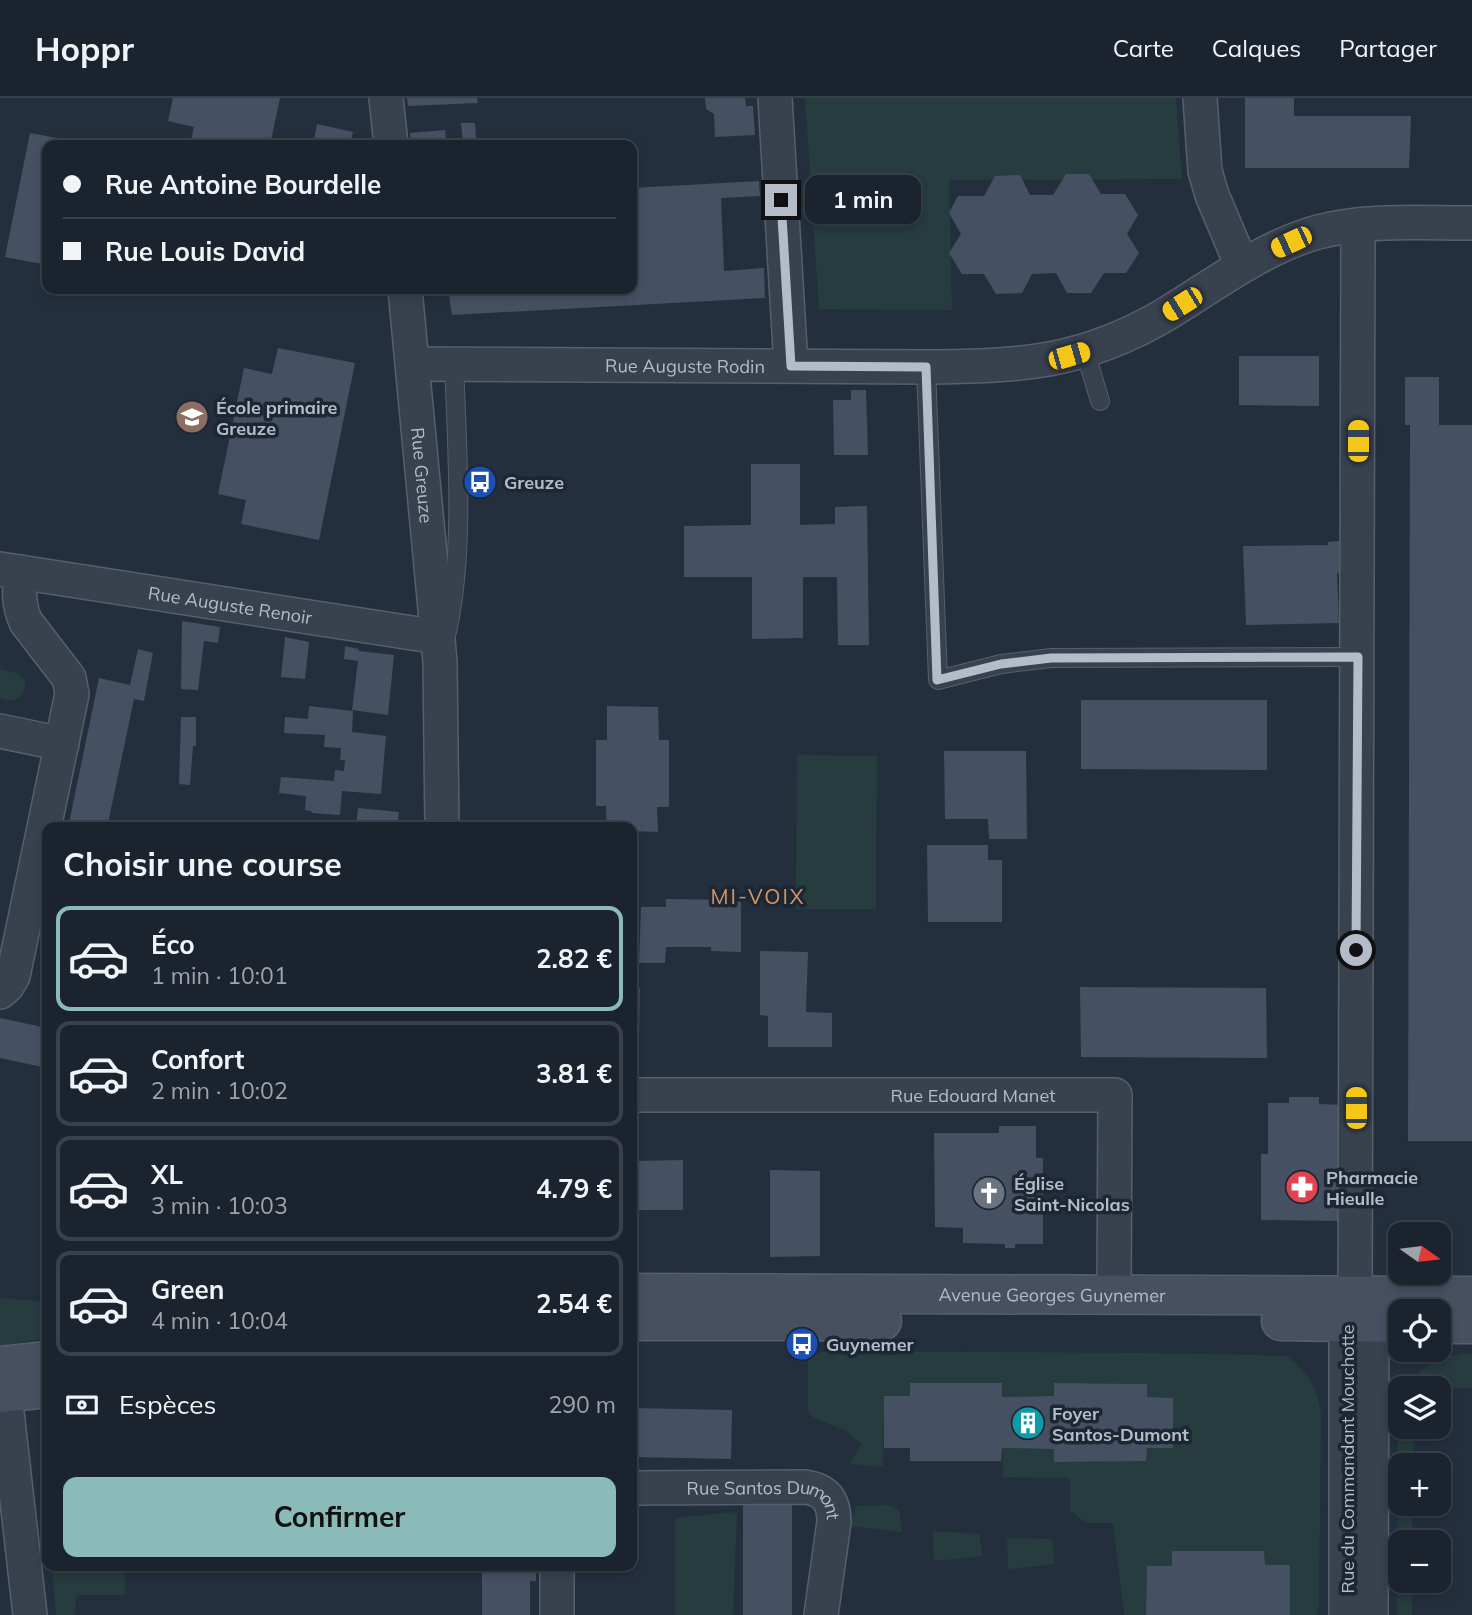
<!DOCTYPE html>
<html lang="fr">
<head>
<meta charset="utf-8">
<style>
  :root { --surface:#1b232e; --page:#282f3a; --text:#f1f3f6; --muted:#a0a4aa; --line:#39404a; --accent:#8bbbb9 }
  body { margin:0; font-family:Mulish,sans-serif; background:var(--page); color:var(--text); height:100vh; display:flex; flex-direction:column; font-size:26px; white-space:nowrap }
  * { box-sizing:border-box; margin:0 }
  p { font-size:23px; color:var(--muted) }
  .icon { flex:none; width:38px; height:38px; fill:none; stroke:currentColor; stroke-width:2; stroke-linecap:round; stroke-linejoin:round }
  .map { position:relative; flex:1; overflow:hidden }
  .drawer { position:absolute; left:42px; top:724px; width:595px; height:749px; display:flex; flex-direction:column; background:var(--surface); border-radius:14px; box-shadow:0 4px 10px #0003,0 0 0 2px var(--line) }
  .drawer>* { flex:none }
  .hud { position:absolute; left:42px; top:42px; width:595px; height:154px; border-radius:14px; box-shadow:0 4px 10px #0003,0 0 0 2px var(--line); display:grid; align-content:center; height:154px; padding:0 21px; background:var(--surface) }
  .needle { width:46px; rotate:104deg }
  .buttons { position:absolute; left:1388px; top:1124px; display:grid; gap:14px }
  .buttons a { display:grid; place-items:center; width:63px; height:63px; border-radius:14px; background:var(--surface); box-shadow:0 4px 10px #0003,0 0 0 2px var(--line); font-size:35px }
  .end { position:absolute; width:32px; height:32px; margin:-16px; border:9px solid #b4bcc9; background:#111; box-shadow:0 0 0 4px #111 }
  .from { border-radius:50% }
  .bubble { position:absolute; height:49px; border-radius:14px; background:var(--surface); box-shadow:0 4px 10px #0003,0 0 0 2px var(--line); font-size:23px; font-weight:700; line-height:49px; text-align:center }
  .car { position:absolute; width:21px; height:42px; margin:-21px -10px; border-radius:9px; box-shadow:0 0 5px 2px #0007; background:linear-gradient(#f5c518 24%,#345 0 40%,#f5c518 0 76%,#345 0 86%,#f5c518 0) }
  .hud b { display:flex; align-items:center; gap:24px; height:66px; font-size:26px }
  .hud b+b { border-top:2px solid var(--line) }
  .hud i { width:18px; height:18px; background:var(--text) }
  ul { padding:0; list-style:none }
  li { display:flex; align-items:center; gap:21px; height:105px; margin:0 14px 10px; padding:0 7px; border:4px solid var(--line); border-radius:14px }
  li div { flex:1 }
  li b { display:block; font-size:26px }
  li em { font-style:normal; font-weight:700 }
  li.current { border-color:var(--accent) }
  li>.icon { width:63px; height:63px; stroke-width:1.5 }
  h2 { padding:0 21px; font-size:32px; line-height:84px }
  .pay { display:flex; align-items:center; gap:18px; height:77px; padding:0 21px; font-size:26px }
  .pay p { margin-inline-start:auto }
  .primary-button { display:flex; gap:14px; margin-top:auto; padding:14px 21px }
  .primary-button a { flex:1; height:80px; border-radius:14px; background:var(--accent); color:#111; font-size:28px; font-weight:700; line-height:80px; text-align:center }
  header { display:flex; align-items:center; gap:42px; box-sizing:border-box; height:98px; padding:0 35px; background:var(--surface); border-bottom:2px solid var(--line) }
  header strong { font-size:33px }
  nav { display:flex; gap:38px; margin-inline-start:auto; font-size:24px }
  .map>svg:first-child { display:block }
</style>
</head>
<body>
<header>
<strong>Hoppr</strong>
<nav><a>Carte</a><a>Calques</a><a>Partager</a></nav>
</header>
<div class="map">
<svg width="1472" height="1517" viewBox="0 0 1472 1517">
  <rect width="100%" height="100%" fill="#242f3e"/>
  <path fill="#263c3f" d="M805,0h371l6,81 -233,1 3,130 -133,-1z
    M0,571c7,2 18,3 23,9 6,8 0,21 -11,22 -4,1 -8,-1 -12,-2z
    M797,657l80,1 -1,153h-80z
    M0,1200l47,4v36l-47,8z
    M830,1253c152,2 304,0 456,5 21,15 31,31 35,57l-2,192 -3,10h-26v-49l-25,-1 -1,-13 -91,-1 -1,15h-25l-1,49h-22l-11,-92h-27l-16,-13v-32l-67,-1 -1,-29 52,1 1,13 91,-1 1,-13h25l1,-50 -26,-1 -1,-13 -92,-1v13l-52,1 -1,-14h-91v13h-26l-1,71 -33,-3 12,-20 -16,-13 -32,-13 -6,-7v-57z
    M1472,1255v35h-66c17,-25 37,-33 66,-35z
    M1400,1304v24h14l-1,39h-13v38h13l-1,39h-12v38h12v35h-15l1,-208z
    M888,1407l11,5 3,22 -52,-6 6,-20z
    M737,1414l-4,103h-58v-97z
    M933,1433l46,3 4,22 -49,5z
    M1007,1440l45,1 3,25 -47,5z
    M52,1468h73v29h-49l-1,20h-19z"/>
  <path fill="#455162" d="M173,0h107l-10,47h-80l4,-18 -26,-6z
    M407,0h70l1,5 -70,3z
    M705,0h40l1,8h7l2,29 -40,2 -1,-23 -8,-5z
    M1245,0h49v18h117l-2,52h-164z
    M461,25h14l1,18 -13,2z
    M317,26l36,8 -3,13h-37z
    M445,32l2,15h-36l-1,-12z
    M30,35l59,11 -42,1v120l-42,-8z
    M1066,76h23l12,20h24l13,21 -11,19 12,19 -13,20h-22l-13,20h-24l-11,-20 -24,1 -10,19 -26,1 -12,-20h-22l-13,-21 12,-19 -12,-21 9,-17h26l11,-20 25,-1 10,20h23z
    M759,83l1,15 -39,2 3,73 40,-3 1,30 -313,17 -4,-26h184v-101z
    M278,250l77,15 -36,177 -78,-16 5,-24 -28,-6 26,-126 28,6z
    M1239,258h80v50l-80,-1z
    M1405,279h34v48h33v716h-64l2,-716h-5z
    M851,292h15l2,65h-34l-1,-55h18z
    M751,366h49v61l35,-1v-17l32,-1 2,139h-31l-1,-68h-34v61l-51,1v-62h-68v-51l67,-1z
    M1341,443l2,31 -6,1 2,50 -93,2 -3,-79 85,-1v-3z
    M182,523l38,6 -2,16 -14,-2 -6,49 -17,-1z
    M285,539l24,5 -4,37 -24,-2z
    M345,548l14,3v2l35,4 -6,60 -36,-5 6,-49 -14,-2z
    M138,551l15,4 -9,48 -10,-2 -27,129h-39l31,-150 31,7z
    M1081,602h186v70l-186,-1z
    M309,608l44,5 -1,21 34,4 -5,58 -39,-3 -2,24 -28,-2 -1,-2 -6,-1 1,-14 -27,-3 2,-16 53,4 1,-11 9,1 1,-11h-5l1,-12 -17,-1 1,-12 -41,-2 1,-16 23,2z
    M607,608l51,1 1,33h10v67h-12l1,25 -26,-1v-3h-25l-1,-22h-10v-66h11z
    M181,619h15v29h-3l-3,39 -11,-1z
    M944,653h82l1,88h-38l-1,-20h-43z
    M358,710l41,4 -2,16h-41z
    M927,747h61v15h14v62h-74z
    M666,801l75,1v52l-30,-1v-4h-45l-1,16h-26l2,-56h25z
    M760,853l48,1 -2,60 26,1v34h-64v-31l-8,-1z
    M1080,889l186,1 1,70 -186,-1z
    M632,890h8l-1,50h-7z
    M0,920l47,10v40l-47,-10z
    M1289,999h30v7l24,1v116l-82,-1v-66h7v-51h21z
    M999,1028h37v32h7v86h-28v4h-10v-4l-42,-1v-15l-28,-1 -1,-94h65z
    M683,1062v50h-51v-49z
    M770,1072l50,1v85l-50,1z
    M910,1285h92v14l52,-1v-13l93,1v13l26,1v50h-26l-1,13 -92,1v-13l-52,-1 -1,13h-91v-13h-26v-52h26z
    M632,1310l100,2 -1,49 -99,-2z
    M743,1406h49v111h-49z
    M1172,1453h92l1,14h25v50h-144l1,-49h25z
    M482,1468h54v15h-6v34h-48z"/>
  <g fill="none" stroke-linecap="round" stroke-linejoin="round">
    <defs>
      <path id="lane" d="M1085,253l15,50
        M926,269l12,313 63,-16 50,-6 307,-1
        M447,534c18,-82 10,-184 7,-268"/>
      <g id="street">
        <path d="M386,0l5,47"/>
        <path d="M775,0l16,268"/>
        <path d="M1200,0l5,73 7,24 30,71"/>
        <path id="s1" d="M405,191l35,373 2,166"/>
        <path id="s2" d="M412,266l514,3c93,-1 154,-3 237,-51 50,-30 98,-68 155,-84 49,-13 103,-9 154,-9"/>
        <path id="s3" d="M0,471l438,68"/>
        <path d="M0,633l62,13"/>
        <path d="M0,894l7,-6 6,-10 59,-282 -3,-16 -43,-56c-8,-17 -7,-31 -5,-50"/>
        <path id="s4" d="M632,997h483l-1,200"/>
        <path d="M1355,1198l3,-1071"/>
        <path d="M1360,1202l10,12 2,11 -1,292"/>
        <path d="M2,1270l28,247"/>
        <path id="s5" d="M632,1390l173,-1c21,3 29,14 29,35l-13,93"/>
        <path d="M557,1468v49"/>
        <path d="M1346,1517v-292l1,-12 7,-13"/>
      </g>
      <g id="secondary">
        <path id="s6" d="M632,1195l840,3"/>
        <path d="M632,1223h250"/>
        <path d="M1281,1223l119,2"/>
        <path d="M1438,1226h34"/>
        <path d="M0,1268l47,-5"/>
        <path d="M0,1295l47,-5"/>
      </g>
    </defs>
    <use href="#lane" stroke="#565f6c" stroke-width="20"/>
    <use href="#street" stroke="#565f6c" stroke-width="36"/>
    <use href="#secondary" stroke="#565f6c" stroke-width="41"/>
    <use href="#lane" stroke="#38414e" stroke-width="18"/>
    <use href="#street" stroke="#38414e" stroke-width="33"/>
    <use href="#secondary" stroke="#465061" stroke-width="38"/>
  </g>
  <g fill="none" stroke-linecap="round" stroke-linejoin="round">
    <path stroke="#b4bcc9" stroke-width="9" d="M781,102l10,166 135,1 11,313 64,-16 50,-6 307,-1 -2,293"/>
  </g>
  <defs>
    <symbol id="school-disc" viewBox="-11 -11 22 22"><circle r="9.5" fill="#8d6e63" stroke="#1d2633"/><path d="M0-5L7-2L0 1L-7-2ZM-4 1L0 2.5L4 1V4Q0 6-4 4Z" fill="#fff"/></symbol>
    <symbol id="bus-disc" viewBox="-11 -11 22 22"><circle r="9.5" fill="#1a4fb4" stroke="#1d2633"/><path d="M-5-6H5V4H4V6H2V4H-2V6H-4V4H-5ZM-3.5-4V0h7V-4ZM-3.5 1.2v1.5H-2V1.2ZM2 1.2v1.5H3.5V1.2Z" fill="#fff"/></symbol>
    <symbol id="pharmacy-disc" viewBox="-11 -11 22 22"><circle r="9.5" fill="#e0444e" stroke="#1d2633"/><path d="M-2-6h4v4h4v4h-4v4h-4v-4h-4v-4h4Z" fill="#fff"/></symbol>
    <symbol id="church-disc" viewBox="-11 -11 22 22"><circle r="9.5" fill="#6b7280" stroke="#1d2633"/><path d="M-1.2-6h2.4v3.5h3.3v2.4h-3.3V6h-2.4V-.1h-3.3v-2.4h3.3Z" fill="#fff"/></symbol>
    <symbol id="building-disc" viewBox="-11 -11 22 22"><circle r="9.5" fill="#0f9aa8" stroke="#1d2633"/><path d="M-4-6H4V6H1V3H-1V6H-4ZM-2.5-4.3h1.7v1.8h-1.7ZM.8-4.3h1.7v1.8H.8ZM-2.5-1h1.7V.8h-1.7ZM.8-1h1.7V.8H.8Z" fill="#fff"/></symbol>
  </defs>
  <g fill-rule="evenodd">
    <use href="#school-disc" x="173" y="300" width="38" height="38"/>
    <use href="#bus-disc" x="461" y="365" width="38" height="38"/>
    <use href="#pharmacy-disc" x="1283" y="1070" width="38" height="38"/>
    <use href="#church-disc" x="970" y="1076" width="38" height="38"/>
    <use href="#bus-disc" x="783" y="1227" width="38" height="38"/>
    <use href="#building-disc" x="1009" y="1306" width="38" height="38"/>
  </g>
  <g text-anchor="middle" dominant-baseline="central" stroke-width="7" stroke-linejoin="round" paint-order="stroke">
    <g font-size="18" fill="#b4bcc9" stroke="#1d2633">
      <text stroke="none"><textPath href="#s2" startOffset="273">Rue Auguste Rodin</textPath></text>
      <text stroke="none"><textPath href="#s1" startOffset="187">Rue Greuze</textPath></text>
      <text stroke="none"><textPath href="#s3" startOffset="233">Rue Auguste Renoir</textPath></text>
      <text stroke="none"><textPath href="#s4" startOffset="341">Rue Edouard Manet</textPath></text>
      <text stroke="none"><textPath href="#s6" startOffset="420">Avenue Georges Guynemer</textPath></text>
      <text transform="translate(1347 1361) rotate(-90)">Rue du Commandant Mouchotte</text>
      <text stroke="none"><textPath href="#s5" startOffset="138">Rue Santos Dumont</textPath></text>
    </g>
    <g font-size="18" font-weight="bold" fill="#b4bcc9" stroke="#1d2633" text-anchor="start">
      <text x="216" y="309">École primaire<tspan x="216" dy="21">Greuze</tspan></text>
      <text x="504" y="384">Greuze</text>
      <text x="1326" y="1079">Pharmacie<tspan x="1326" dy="21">Hieulle</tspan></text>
      <text x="1014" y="1085">Église<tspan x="1014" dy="21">Saint-Nicolas</tspan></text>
      <text x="826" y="1246">Guynemer</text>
      <text x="1052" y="1315">Foyer<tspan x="1052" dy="21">Santos-Dumont</tspan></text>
    </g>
    <g font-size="21" letter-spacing="2" fill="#d59563" stroke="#1d2633">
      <text x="758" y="798">MI-VOIX</text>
    </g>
  </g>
</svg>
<div class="buttons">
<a><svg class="needle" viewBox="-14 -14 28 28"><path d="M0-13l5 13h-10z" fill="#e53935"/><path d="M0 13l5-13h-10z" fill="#a0a4aa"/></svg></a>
<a><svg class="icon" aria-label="locate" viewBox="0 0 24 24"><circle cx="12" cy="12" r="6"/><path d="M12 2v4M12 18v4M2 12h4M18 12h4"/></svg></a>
<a><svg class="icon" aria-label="layers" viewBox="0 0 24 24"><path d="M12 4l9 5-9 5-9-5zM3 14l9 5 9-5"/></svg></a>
<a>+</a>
<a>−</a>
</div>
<i class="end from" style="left:1356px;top:852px"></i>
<i class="end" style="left:781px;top:102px"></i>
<div class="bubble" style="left:805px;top:77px;width:116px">1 min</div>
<i class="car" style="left:1291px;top:144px;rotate:245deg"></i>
<i class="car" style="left:1182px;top:206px;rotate:238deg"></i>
<i class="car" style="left:1069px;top:258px;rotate:74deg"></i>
<i class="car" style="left:1358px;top:343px;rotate:0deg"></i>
<i class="car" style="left:1356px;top:1010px;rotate:0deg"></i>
<div class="hud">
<b><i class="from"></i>Rue Antoine Bourdelle</b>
<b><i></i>Rue Louis David</b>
</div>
<section class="drawer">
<h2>Choisir une course</h2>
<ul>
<li class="current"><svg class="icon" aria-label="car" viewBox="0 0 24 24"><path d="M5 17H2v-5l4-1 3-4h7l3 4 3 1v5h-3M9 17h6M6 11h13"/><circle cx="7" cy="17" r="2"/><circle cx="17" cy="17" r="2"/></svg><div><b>Éco</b><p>1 min · 10:01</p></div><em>2.82 €</em></li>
<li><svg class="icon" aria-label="car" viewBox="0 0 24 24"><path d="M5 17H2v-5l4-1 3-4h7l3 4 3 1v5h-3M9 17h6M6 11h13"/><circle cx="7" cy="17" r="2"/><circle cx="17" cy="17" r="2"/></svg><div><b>Confort</b><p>2 min · 10:02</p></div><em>3.81 €</em></li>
<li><svg class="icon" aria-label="car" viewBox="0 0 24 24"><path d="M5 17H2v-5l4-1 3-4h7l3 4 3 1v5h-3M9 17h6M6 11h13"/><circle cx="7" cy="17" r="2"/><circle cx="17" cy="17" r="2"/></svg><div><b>XL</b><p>3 min · 10:03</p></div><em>4.79 €</em></li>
<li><svg class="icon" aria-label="car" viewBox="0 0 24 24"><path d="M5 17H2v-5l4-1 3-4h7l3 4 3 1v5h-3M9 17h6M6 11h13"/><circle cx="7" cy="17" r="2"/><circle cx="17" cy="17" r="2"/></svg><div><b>Green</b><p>4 min · 10:04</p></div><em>2.54 €</em></li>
</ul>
<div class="pay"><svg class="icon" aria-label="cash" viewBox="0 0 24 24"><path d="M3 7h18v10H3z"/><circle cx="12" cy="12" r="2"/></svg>Espèces<p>290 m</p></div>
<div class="primary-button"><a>Confirmer</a></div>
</section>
</div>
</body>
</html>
